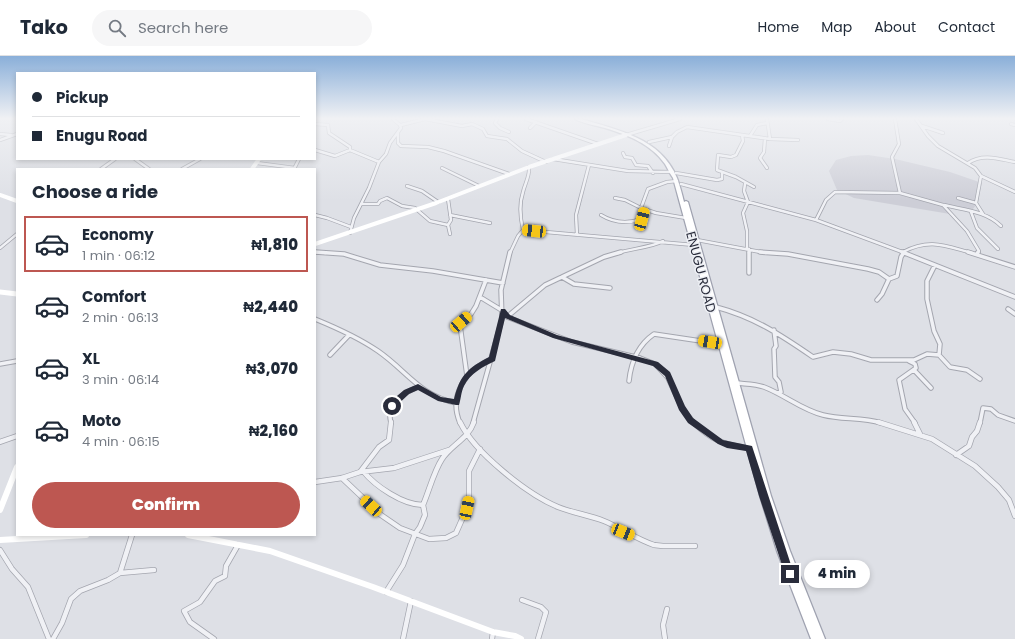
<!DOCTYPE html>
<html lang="en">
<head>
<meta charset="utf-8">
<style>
  :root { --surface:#fff; --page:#f6f6f7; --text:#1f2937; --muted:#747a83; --line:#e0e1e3; --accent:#bd5751 }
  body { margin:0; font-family:Poppins,sans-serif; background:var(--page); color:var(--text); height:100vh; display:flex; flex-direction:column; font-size:15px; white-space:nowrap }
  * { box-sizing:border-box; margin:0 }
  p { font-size:13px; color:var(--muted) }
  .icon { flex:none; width:22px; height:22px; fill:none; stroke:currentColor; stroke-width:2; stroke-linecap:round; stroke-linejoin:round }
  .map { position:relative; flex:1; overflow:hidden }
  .side { position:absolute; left:16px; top:112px; width:300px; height:368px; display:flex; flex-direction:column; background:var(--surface); border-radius:0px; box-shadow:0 2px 6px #0003 }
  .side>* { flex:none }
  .banner { position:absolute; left:16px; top:16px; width:300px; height:88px; border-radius:0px; box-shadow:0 2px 6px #0003; display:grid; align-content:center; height:88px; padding:0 16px; background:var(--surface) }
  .end { position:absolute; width:18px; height:18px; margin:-9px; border:5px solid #292c3b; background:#fff; box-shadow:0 0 0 2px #fff }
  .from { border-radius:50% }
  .bubble { position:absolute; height:28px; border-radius:14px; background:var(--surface); box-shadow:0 2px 6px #0003; font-size:13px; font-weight:800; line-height:28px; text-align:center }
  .car { position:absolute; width:12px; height:24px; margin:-12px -6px; border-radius:5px; box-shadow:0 0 3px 1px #0007; background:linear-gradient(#f5c518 24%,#345 0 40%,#f5c518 0 76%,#345 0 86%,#f5c518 0) }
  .banner b { display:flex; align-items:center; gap:14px; height:38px; font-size:15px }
  .banner b+b { border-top:1px solid var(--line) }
  .banner i { width:10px; height:10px; background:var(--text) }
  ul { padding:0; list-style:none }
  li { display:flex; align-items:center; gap:12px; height:56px; margin:0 8px 6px; padding:0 8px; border:2px solid transparent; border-radius:0px }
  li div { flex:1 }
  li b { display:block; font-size:15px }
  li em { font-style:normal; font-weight:800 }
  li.active { border-color:var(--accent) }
  li>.icon { width:36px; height:36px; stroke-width:1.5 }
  h2 { padding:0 16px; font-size:18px; line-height:48px }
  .action { display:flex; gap:8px; margin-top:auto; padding:8px 16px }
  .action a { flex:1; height:46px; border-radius:24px; background:var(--accent); color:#fff; font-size:16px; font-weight:800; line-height:46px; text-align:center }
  header { display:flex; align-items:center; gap:24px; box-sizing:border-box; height:56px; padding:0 20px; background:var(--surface); border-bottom:1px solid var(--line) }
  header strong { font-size:19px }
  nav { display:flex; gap:22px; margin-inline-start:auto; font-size:14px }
  .search { width:280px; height:36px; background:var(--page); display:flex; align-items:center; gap:10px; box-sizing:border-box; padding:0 14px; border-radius:22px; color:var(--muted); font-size:15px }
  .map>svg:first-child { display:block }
</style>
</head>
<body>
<header>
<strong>Tako</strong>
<div class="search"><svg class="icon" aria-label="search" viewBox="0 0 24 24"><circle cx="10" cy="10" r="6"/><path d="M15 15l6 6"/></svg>Search here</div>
<nav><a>Home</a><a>Map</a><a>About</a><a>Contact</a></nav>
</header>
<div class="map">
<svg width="1015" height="583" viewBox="0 0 1015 583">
  <rect width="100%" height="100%" fill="#dee0e6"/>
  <path fill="#cdced7" d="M868,99l27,4 55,13 32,11 -5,21 -5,6 -27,-5 5,9 -96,-16 -17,-8 -8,-19 7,-11 15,-4z"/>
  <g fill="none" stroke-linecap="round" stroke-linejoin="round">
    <defs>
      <path id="street-far2" d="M497,63l-2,4 5,5 9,4
        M526,63l72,25
        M767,63l3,20
        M828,63l12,2 2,-2
        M895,63l4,25 -7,13 8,36
        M916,63l12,17 10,10 37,22 6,8 34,16
        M315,68l13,1 1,8 21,14v3l29,12
        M1011,68l4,1
        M401,69l24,-6 37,7 10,-2 11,5 4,7 20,3 15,12 24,11
        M922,70l21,7
        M530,72l6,-6
        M398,76v11l3,3 27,1 16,4 65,23
        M0,78l11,1
        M626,79l54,-16
        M742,79l1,6 -7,14 -5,2 -13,-2 -1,15 19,7 18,10
        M750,80l7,-11 10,-2
        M765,82l-1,14 -4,6 7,10
        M0,84l17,-6
        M649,86l23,-5 5,-5 10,-5 83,12 28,1
        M669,90l3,-9
        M315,94l20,6 15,-6
        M623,97l2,4 7,1 4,7 12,1 5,7
        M135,103l14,10
        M553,103l75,12 45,1
        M257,107l38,5
        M968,107c15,-10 31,-4 47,-1
        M442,112l37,18
        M101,113l14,-10
        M182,113l18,-10
        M294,113l5,-10
        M676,117l41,7 5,-1v-5
        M981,120l-5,27 7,11
        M677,125l-10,1 -19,7 -7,19 15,5 30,5
        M681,128l135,36 89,33
        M745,128l-1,7 4,11 -5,11 4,18v18
        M407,130l15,5 16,11
        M615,142l10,2 16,8
        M958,142l18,5
        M448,143l3,21 -3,5 2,9
        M361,148h17l2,-3 7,-3 15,8 13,2 15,13 18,4
        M944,149c20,5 42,6 57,21
        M971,156l6,16 21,21
        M315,159l12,3 24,9
        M450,159l40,8
        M601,159c13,8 26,9 41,4l3,-9
        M816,164l10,-20 9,-8 65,1 43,12 24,26 12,20 -1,2
        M523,174l171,15
        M523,174c-3,-13 -4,-26 0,-38 2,-9 7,-16 6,-25
        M350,177l4,-15 15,-30 10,-26 7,-8 4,-11 11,-15 -1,-3 -7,-6
        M577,179l-1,-20 13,-50
        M697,184l69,13
        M0,192l17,-14
        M749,193v4
        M315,196l11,1
        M903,196c27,-14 42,-6 69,1
        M510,197l8,-17 5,-6
        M618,197c12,-4 35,-6 45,-12"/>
      <path id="street-far1" d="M315,196l29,2 36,11 53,6 70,12
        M749,196v21
        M760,196l28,2 80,15 11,3 10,7
        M902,196l113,45
        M968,196l47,15
        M977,198l1,-2
        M935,209l-8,16v18l7,32 6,13 -1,11 11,12 17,3 13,9
        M562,221l12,7 36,4
        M889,223l8,-3 4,-19 3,-5
        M480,241l23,14 4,6 65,25 68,16 15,6 13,14 14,30 12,15
        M877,244l5,-6 7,-15
        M716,251c38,10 65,28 97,50l20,-5 18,2 20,6h43l13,-6 12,1
        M1008,253l7,5
        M507,261l38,-32 59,-28 17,-5
        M315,263c22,9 44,19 63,32 29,20 41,44 78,52
        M774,274l2,16 -2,3 1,28 4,5 2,10 -4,1
        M330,299l19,-20
        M909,305l6,3 1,4 -17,12 6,29 10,14
        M0,308l17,-3
        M914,314l17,18
        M467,320l-7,-51 11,-11 5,-8 10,-26
        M629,325c2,-19 9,-36 25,-47l67,10
        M737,327c9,1 19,1 27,4 21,8 38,23 59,28 19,5 39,2 58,8
        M391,367c-1,-4 -2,-9 0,-13 3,-12 17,-19 27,-23
        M460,367c-12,-28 6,-54 32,-64
        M473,367l29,-104 -1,-29 9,-38
        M980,367l3,-15 8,1 7,6 17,6"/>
      <path id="street" d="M460,366c14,30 67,72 98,85 15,6 31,8 46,14 17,7 32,18 50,24l9,1h32
        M693,366c19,18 30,23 56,26
        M878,366l54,17 43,27 23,21 11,13 6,16
        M914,366l6,12
        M0,386l17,-6
        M956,399l13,-9 3,-9 5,-6 3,-9
        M363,415c12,15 40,34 60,34l2,10 -5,12 -5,7 -12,31 -17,27
        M360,416l19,-25 10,-7 2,-18
        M342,422l39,37 19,13 29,11 17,-1 10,-5 11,-25 2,-9v-28l11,-22
        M315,426l27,-4 18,-6 34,-4 55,-18
        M423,449c6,-14 11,-34 19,-46 9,-14 26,-20 32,-37
        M0,494l12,19 16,18 21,52
        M120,517l12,-38
        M522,544l19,7 5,5 -8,27
        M53,583l9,-16 9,-24 9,-8 28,-11 12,-7 34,-3
        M214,583l-24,-17 -6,-11 16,-9 15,-21 10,-5 1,-10 12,-21
        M403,583l8,-38
        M492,583l1,-7
        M665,583l-2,-14 4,-16"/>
      <path id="primary" d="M575,63h6c37,11 80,19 96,59 3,8 5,16 7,24l2,-1 2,1 83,294 19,55 35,88h-14l-34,-88 -17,-55 -87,-318c-3,-4 -5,-9 -8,-14 -14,-20 -37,-29 -60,-36 -10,-3 -21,-4 -30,-9z"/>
    </defs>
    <use href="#street-far2" stroke="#a4a6af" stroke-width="4"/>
    <use href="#street-far1" stroke="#a4a6af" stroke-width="5.5"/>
    <use href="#street" stroke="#a4a6af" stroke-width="6"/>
    <use href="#primary" stroke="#9fa2b0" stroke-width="2.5"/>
    <use href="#street-far2" stroke="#f0f1f5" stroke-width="2.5"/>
    <use href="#street-far1" stroke="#f0f1f5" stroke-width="3.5"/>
    <use href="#street" stroke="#f0f1f5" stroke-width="4.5"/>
    <path stroke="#fff" stroke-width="4" d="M252,113l7,-10
      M0,139l17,6
      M315,188l121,-41 93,-36 97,-32"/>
    <path stroke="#fff" stroke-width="5" d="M0,236l17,2"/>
    <path stroke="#fff" stroke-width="6" d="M0,454l17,-43
      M188,479l82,16 103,36 120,45 22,4 6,3
      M0,484l86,-5"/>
    <use href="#primary" fill="#fff" fill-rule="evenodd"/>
  </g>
  <linearGradient id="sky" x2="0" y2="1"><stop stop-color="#8aafd9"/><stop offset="0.43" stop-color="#f0f1f4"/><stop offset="1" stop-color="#f0f1f4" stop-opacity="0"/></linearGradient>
  <rect width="1015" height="145" fill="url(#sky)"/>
  <path fill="#292c3b" d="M501,253h4l5,6 47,20 101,27 12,10 15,34 8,12 30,22 29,6 42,128 -1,3 -3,2 -3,-2 -2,-3 -26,-78 -13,-45 -19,-3 -9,-4 -30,-21 -9,-13 -14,-34 -12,-10 -100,-28 -48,-20 -10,43c-12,6 -25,12 -31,25 -3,6 -3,13 -5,19h-3l-18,-4 -20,-11 -9,4 -15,14h-5v-5l15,-13 14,-6 23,13 13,2c6,-24 14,-31 35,-42z"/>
  <g text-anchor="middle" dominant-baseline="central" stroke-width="3" stroke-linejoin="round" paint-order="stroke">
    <g font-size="13" fill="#292c3b" stroke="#edeff4">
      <text transform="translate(701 216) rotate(75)">ENUGU ROAD</text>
    </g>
  </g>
</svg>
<i class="end from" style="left:392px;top:350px"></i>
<i class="end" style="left:790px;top:518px"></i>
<div class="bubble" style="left:804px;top:504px;width:66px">4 min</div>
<i class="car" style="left:642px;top:163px;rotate:15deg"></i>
<i class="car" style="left:534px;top:175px;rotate:276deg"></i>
<i class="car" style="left:461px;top:266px;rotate:49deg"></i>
<i class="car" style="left:710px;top:286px;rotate:279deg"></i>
<i class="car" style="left:371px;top:450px;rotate:312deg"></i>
<i class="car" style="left:467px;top:452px;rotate:12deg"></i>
<i class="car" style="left:623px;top:476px;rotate:112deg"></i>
<div class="banner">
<b><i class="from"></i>Pickup</b>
<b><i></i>Enugu Road</b>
</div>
<section class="side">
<h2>Choose a ride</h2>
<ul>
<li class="active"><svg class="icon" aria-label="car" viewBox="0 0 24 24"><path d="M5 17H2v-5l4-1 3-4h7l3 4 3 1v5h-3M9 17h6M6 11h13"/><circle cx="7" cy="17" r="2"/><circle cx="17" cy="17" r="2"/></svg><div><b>Economy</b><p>1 min · 06:12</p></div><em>₦1,810</em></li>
<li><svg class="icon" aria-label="car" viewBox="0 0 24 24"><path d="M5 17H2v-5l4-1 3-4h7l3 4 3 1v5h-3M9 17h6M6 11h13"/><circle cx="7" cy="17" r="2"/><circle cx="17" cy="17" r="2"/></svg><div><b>Comfort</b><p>2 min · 06:13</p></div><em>₦2,440</em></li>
<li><svg class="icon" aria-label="car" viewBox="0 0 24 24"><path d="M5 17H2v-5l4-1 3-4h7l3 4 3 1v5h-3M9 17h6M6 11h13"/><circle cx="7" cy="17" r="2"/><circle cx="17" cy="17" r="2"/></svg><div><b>XL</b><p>3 min · 06:14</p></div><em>₦3,070</em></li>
<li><svg class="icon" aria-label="car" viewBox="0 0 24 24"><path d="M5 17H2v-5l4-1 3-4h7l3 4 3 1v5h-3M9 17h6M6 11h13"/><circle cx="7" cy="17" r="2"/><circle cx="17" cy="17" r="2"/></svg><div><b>Moto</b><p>4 min · 06:15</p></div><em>₦2,160</em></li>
</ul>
<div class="action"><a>Confirm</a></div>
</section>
</div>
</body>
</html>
